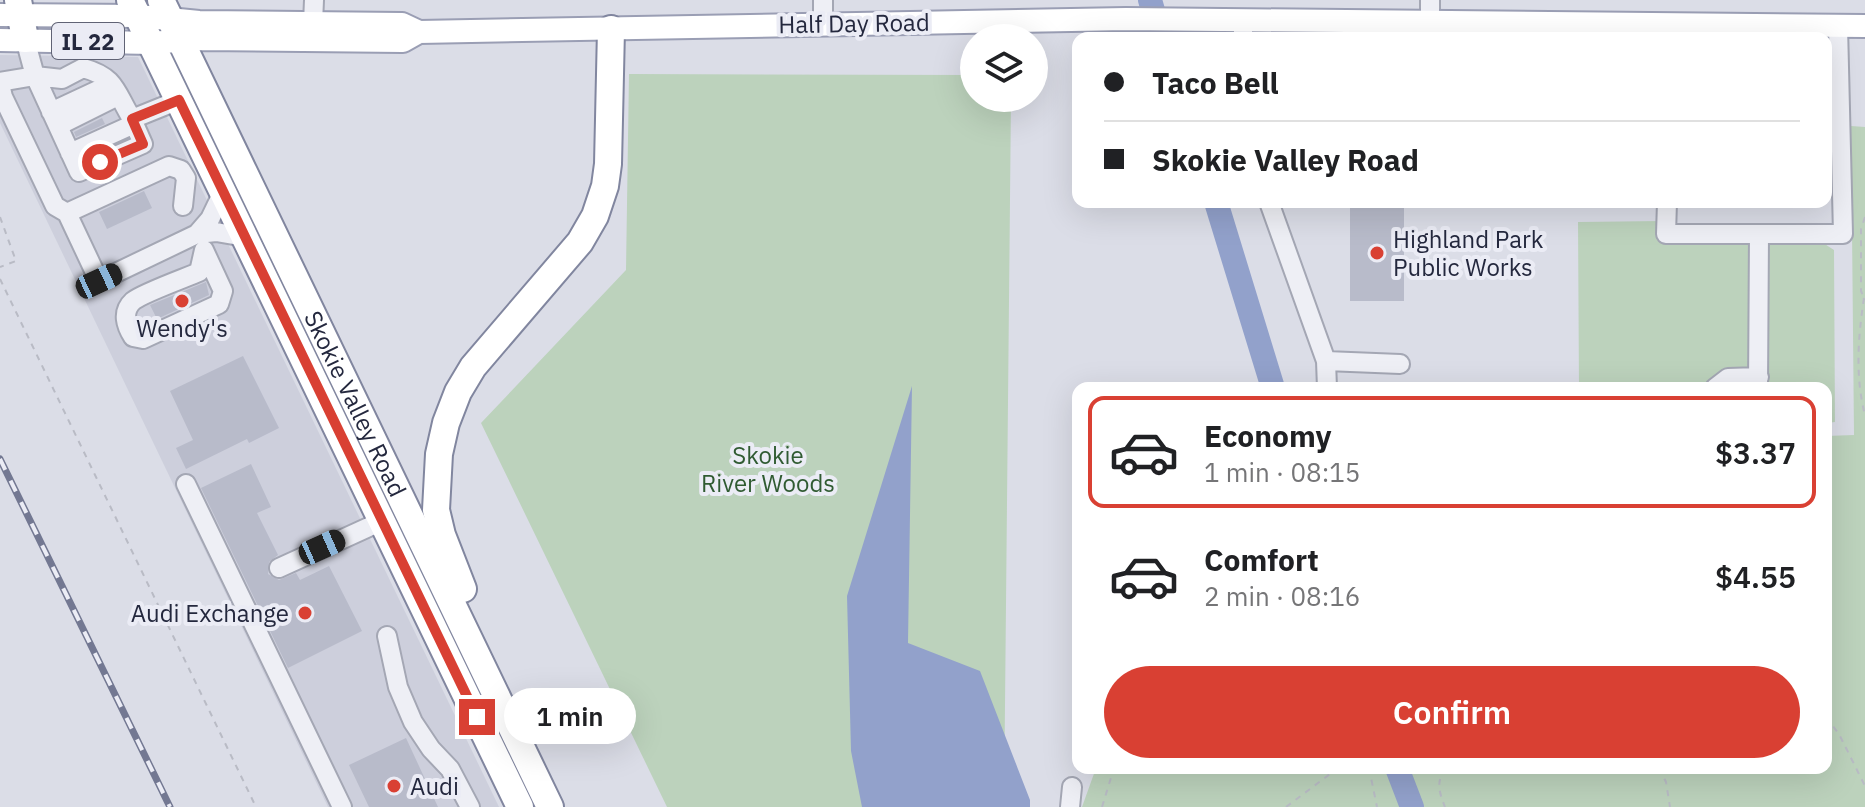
<!DOCTYPE html>
<html lang="en">
<head>
<meta charset="utf-8">
<style>
  :root { --surface:#fff; --page:#f6f6f6; --text:#202124; --muted:#757577; --line:#e0e0e0; --accent:#d94033 }
  body { margin:0; font-family:"IBM Plex Sans",sans-serif; background:var(--page); color:var(--text); height:100vh; display:flex; flex-direction:column; font-size:30px; white-space:nowrap }
  * { box-sizing:border-box; margin:0 }
  p { font-size:26px; color:var(--muted) }
  .icon { flex:none; width:44px; height:44px; fill:none; stroke:currentColor; stroke-width:2; stroke-linecap:round; stroke-linejoin:round }
  .map { position:relative; flex:1; overflow:hidden }
  .panel { position:absolute; left:1072px; top:382px; width:760px; height:392px; display:flex; flex-direction:column; background:var(--surface); border-radius:16px; box-shadow:0 8px 32px #0002 }
  .panel>* { flex:none }
  .banner { position:absolute; left:1072px; top:32px; width:760px; height:176px; border-radius:16px; box-shadow:0 8px 32px #0002; display:grid; align-content:center; height:176px; padding:0 32px; background:var(--surface) }
  .controls { position:absolute; left:960px; top:24px; display:grid; gap:16px }
  .controls a { display:grid; place-items:center; width:88px; height:88px; border-radius:50%; background:var(--surface); box-shadow:0 8px 32px #0002; font-size:40px }
  .end { position:absolute; width:36px; height:36px; margin:-18px; border:10px solid #d94033; background:#fff; box-shadow:0 0 0 4px #fff }
  .from { border-radius:50% }
  .bubble { position:absolute; height:56px; border-radius:28px; background:var(--surface); box-shadow:0 8px 32px #0002; font-size:26px; font-weight:600; line-height:56px; text-align:center }
  .car { position:absolute; width:24px; height:48px; margin:-24px -12px; border-radius:10px; box-shadow:0 0 6px 2px #0007; background:linear-gradient(#222 24%,#8ab4d8 0 40%,#222 0 76%,#8ab4d8 0 86%,#222 0) }
  .banner b { display:flex; align-items:center; gap:28px; height:76px; font-size:30px }
  .banner b+b { border-top:2px solid var(--line) }
  .banner i { width:20px; height:20px; background:var(--text) }
  ul { padding:14px 0 0; list-style:none }
  li { display:flex; align-items:center; gap:24px; height:112px; margin:0 16px 12px; padding:0 16px; border:4px solid transparent; border-radius:16px }
  li div { flex:1 }
  li b { display:block; font-size:30px }
  li em { font-style:normal; font-weight:600 }
  li.selected { border-color:var(--accent) }
  li>.icon { width:72px; height:72px; stroke-width:1.5 }
  .action { display:flex; gap:16px; margin-top:auto; padding:16px 32px }
  .action a { flex:1; height:92px; border-radius:48px; background:var(--accent); color:#fff; font-size:32px; font-weight:600; line-height:92px; text-align:center }
  .map>svg:first-child { display:block }
</style>
</head>
<body>
<div class="map">
<svg width="1865" height="807" viewBox="0 0 1865 807">
  <rect width="100%" height="100%" fill="#dbdde7"/>
  <path fill="#cdcfdc" d="M0,55l138,2 361,750h-171l-328,-684z"/>
  <path fill="#bcd2bc" d="M629,74l345,1v23h37l-7,709h-337l-186,-384 145,-153z
    M1851,126l14,1v680h-783l14,-39h730v-332l28,-1z
    M1662,221v21l158,-1 14,9 1,172 -9,1v-35h-247l-1,-166z"/>
  <path fill="#92a1cb" d="M912,386l-4,257 72,28 50,129v7h-168l-11,-56 -4,-155z"/>
  <g fill="none" stroke-linecap="round" stroke-linejoin="round">
    <path stroke="#92a1cb" stroke-width="24" d="M1150,0l11,38
      M1216,202l57,186
      M1397,768l15,39"/>
  </g>
  <path fill="#b8bbca" d="M102,118l3,6 -29,13 -2,-5z
    M144,191l8,17 -45,21 -8,-17z
    M1350,202h54v99h-54z
    M206,282l3,13 -52,24 -7,-14z
    M243,356l36,72 -30,15 -2,-4 -61,30 -10,-21 17,-8 -23,-49z
    M251,464l20,43 -14,6 21,42 -9,7 -1,12 11,6 17,-7 4,7 29,-14 33,65 -74,37 -87,-180z
    M406,738l32,69h-69l-20,-42z"/>
  <g fill="none" stroke-linecap="round" stroke-linejoin="round">
    <defs>
      <path id="minor" d="M1430,0v38
        M1243,21v17
        M313,23l1,-23
        M823,24v-24
        M25,39l10,37 44,96 64,-28 -11,-25 47,-19
        M0,82l35,-6 27,3 21,-11c33,9 32,23 49,51
        M0,84l3,13 52,109 12,7 32,68 98,-47 19,-2 29,5
        M51,112l60,-28
        M58,126l60,-30
        M70,153l64,-29
        M1269,202l57,159 1,27
        M1667,202l-1,32h177l-5,-208
        M67,213l102,-47 12,4 5,8 -3,28
        M197,234l13,-15 13,-27
        M204,250l19,41 -4,13 -76,35 -10,-2c-7,-11 -12,-25 0,-36 10,-8 52,-23 66,-29z
        M1326,361l74,3
        M1715,388l13,-10 31,-1
        M1758,388l1,-154
        M186,484l156,323
        M279,568l103,-47
        M387,636l11,51 15,35 18,27 19,20 20,38
        M1070,807l2,-20"/>
      <path id="major" d="M0,15l138,1 61,6 203,2 17,8 707,-13 739,7
        M0,40l151,3 51,-4 201,2 16,-9"/>
      <g id="highway">
        <path d="M18,0l7,39"/>
        <path d="M130,0l390,807"/>
        <path id="s1" d="M161,0l389,807"/>
        <path d="M463,589l-21,-54 -6,-25 3,-56 7,-31 12,-31 15,-25 107,-125 15,-26 10,-30 3,-22 3,-135"/>
      </g>
    </defs>
    <use href="#minor" stroke="#a4a7b4" stroke-width="22"/>
    <use href="#major" stroke="#9a9eb4" stroke-width="26"/>
    <use href="#highway" stroke="#81869f" stroke-width="30"/>
    <path stroke="#b9bbc5" stroke-width="2" stroke-dasharray="6 6" stroke-linecap="butt" d="M0,217l16,44 -16,6
      M1865,217l-4,12v62l4,9
      M0,279l256,528
      M1864,298c-6,39 -9,79 1,117
      M1826,717l13,17 26,52
      M1369,768l8,39
      M1445,768c-9,14 -6,24 0,39
      M1659,768l7,14 4,25
      M1102,807l12,-39
      M1286,807l52,-39"/>
    <use href="#minor" stroke="#eeeff5" stroke-width="18"/>
    <use href="#major" stroke="#fff" stroke-width="22"/>
    <use href="#highway" stroke="#fff" stroke-width="26"/>
    <defs>
      <path id="rail" d="M0,459l170,348"/>
    </defs>
    <use href="#rail" stroke="#737892" stroke-width="7"/>
    <use href="#rail" stroke="#ebecf5" stroke-width="4" stroke-dasharray="12" stroke-linecap="butt"/>
  </g>
  <g fill="none" stroke-linecap="round" stroke-linejoin="round">
    <path stroke="#d94033" stroke-width="10" d="M100,162l43,-18 -11,-25 47,-19 298,617"/>
  </g>
  <g fill="#d94033" stroke="#ebecf5" stroke-width="3">
    <circle cx="1377" cy="253" r="8"/>
    <circle cx="182" cy="301" r="8"/>
    <circle cx="305" cy="613" r="8"/>
    <circle cx="394" cy="786" r="8"/>
  </g>
  <g text-anchor="middle" dominant-baseline="central" stroke-width="8" stroke-linejoin="round" paint-order="stroke">
    <rect fill="#ebecf5" stroke="#606375" stroke-width="2" x="52" y="23" width="72" height="36" rx="6"/>
    <g font-size="22" font-weight="bold" fill="#24283e">
      <text x="88" y="41">IL 22</text>
    </g>
    <g font-size="24" fill="#24283e" stroke="#ebecf5">
      <text transform="translate(854 23) rotate(-1)">Half Day Road</text>
      <text stroke="none"><textPath href="#s1" startOffset="448">Skokie Valley Road</textPath></text>
    </g>
    <g font-size="24" fill="#24283e" stroke="#ebecf5" text-anchor="start">
      <text x="1393" y="239">Highland Park<tspan x="1393" dy="28">Public Works</tspan></text>
      <text x="182" y="328" text-anchor="middle">Wendy's</text>
      <text x="289" y="613" text-anchor="end">Audi Exchange</text>
      <text x="410" y="786">Audi</text>
    </g>
    <g font-size="24" fill="#305b32" stroke="#ebecf5">
      <text x="768" y="455">Skokie<tspan x="768" dy="28">River Woods</tspan></text>
    </g>
  </g>
</svg>
<div class="controls">
<a><svg class="icon" aria-label="layers" viewBox="0 0 24 24"><path d="M12 4l9 5-9 5-9-5zM3 14l9 5 9-5"/></svg></a>
</div>
<i class="end from" style="left:100px;top:162px"></i>
<i class="end" style="left:477px;top:717px"></i>
<div class="bubble" style="left:504px;top:688px;width:132px">1 min</div>
<i class="car" style="left:99px;top:281px;rotate:65deg"></i>
<i class="car" style="left:322px;top:547px;rotate:66deg"></i>
<div class="banner">
<b><i class="from"></i>Taco Bell</b>
<b><i></i>Skokie Valley Road</b>
</div>
<section class="panel">
<ul>
<li class="selected"><svg class="icon" aria-label="car" viewBox="0 0 24 24"><path d="M5 17H2v-5l4-1 3-4h7l3 4 3 1v5h-3M9 17h6M6 11h13"/><circle cx="7" cy="17" r="2"/><circle cx="17" cy="17" r="2"/></svg><div><b>Economy</b><p>1 min · 08:15</p></div><em>$3.37</em></li>
<li><svg class="icon" aria-label="car" viewBox="0 0 24 24"><path d="M5 17H2v-5l4-1 3-4h7l3 4 3 1v5h-3M9 17h6M6 11h13"/><circle cx="7" cy="17" r="2"/><circle cx="17" cy="17" r="2"/></svg><div><b>Comfort</b><p>2 min · 08:16</p></div><em>$4.55</em></li>
</ul>
<div class="action"><a>Confirm</a></div>
</section>
</div>
</body>
</html>
